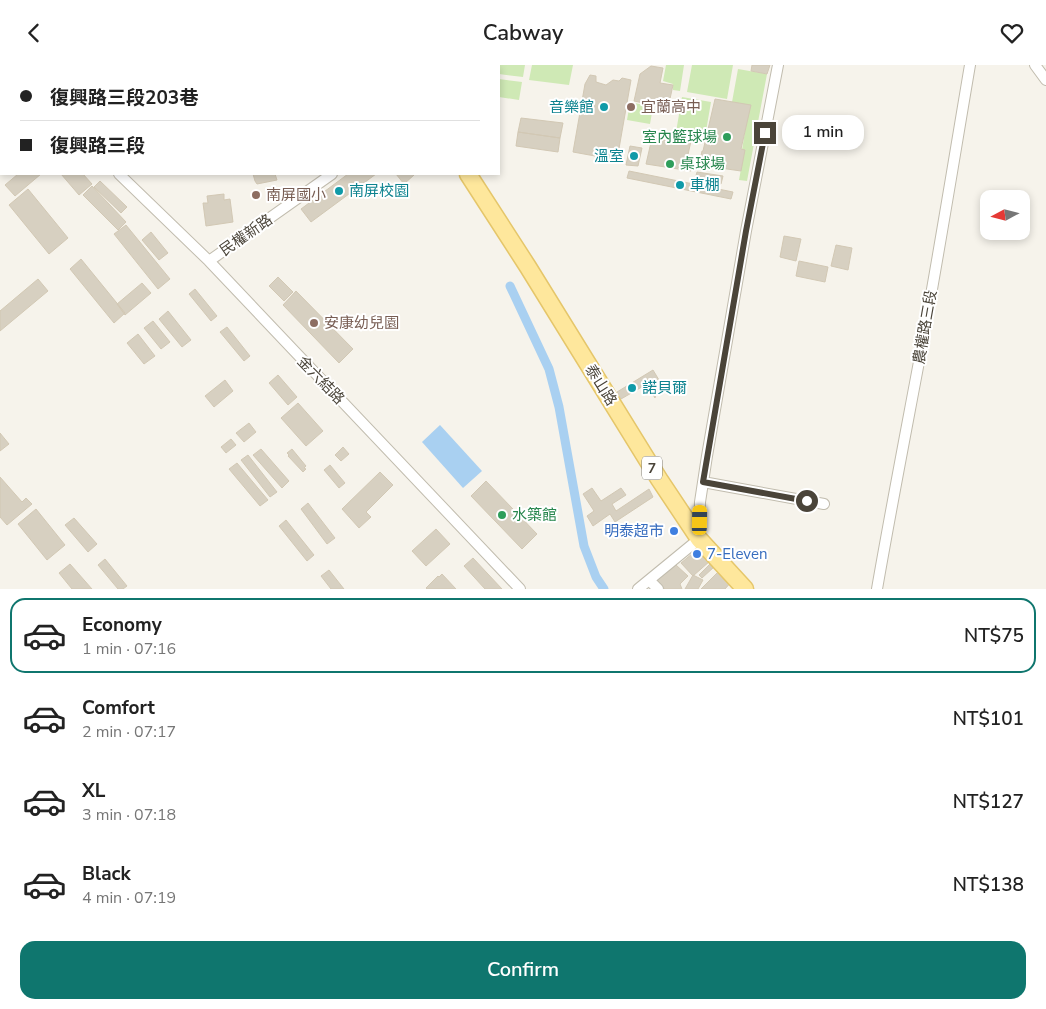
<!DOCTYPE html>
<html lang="en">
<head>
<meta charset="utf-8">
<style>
  :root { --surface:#fff; --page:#f6f6f6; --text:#222; --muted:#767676; --line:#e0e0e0; --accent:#0f766e }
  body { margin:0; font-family:"Nunito Sans","Noto Sans TC",sans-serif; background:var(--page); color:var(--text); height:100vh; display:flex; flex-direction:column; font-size:19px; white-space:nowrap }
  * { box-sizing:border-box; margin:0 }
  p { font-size:16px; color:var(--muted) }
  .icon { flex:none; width:28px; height:28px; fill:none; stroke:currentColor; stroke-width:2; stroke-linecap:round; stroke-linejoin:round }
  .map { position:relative; height:524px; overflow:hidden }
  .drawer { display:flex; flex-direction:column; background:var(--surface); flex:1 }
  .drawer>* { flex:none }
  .guide { position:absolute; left:0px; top:0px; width:500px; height:110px; box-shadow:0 2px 8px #0003; display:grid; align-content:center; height:110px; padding:0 20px; background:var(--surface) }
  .needle { width:32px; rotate:263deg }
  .controls { position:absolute; left:980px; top:125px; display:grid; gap:10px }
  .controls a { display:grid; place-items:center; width:50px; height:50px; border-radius:10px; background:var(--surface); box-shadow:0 2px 8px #0003; font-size:25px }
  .end { position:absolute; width:22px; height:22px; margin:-11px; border:6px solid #4a4439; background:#fff; box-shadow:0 0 0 2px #fff }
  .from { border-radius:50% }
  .bubble { position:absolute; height:35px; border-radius:15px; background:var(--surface); box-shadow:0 2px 8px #0003; font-size:16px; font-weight:600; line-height:35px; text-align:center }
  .car { position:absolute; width:15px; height:30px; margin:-15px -8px; border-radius:6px; box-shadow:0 0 4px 1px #0007; background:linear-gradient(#f5c518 24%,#345 0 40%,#f5c518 0 76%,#345 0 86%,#f5c518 0) }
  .guide b { display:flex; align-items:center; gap:18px; height:48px; font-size:19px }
  .guide b+b { border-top:1px solid var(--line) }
  .guide i { width:12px; height:12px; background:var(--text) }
  ul { padding:9px 0 0; list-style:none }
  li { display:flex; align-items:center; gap:15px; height:75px; margin:0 10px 8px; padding:0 10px; border:2px solid transparent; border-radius:15px }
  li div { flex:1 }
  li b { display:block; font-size:19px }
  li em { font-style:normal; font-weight:600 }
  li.on { border-color:var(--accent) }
  li>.icon { width:45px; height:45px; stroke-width:1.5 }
  .button { display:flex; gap:10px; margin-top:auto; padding:10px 20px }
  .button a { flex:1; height:58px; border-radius:15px; background:var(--accent); color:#fff; font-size:20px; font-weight:600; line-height:58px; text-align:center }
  header { display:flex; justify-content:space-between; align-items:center; height:65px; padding:0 20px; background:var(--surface); font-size:22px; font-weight:600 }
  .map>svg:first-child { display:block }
</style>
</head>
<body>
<header><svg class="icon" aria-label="back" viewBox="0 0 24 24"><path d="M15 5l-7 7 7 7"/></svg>Cabway<svg class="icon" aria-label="heart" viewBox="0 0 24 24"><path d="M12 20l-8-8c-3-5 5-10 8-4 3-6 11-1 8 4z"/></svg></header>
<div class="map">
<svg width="1046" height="524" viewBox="0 0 1046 524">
  <rect width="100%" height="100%" fill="#f6f3eb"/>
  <path fill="#cfe9b5" d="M488,0h37l-2,12 -24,-3v-8h-12z
    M532,0h41l-4,20 -40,-5z
    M666,0h18l-4,26 -7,-1v-6l-10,-3z
    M692,0h41l-6,34 -40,-7z
    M738,4l29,5 -20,107 -8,-1 5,-28 -2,-2 7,-44 -17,-4z
    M499,14l23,3 -3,18 -20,-3z
    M682,32l29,5 -6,35 -29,-5z
    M630,37l23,5 -3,17 -23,-4z"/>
  <path fill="#a9d0f1" d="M440,360l42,46 -19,17 -41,-46z"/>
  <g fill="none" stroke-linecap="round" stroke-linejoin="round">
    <path stroke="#a9d0f1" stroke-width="9" d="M510,221l39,83 10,38 25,139 12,31 8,12"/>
  </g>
  <path fill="#d7d0c1" stroke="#d2c8b4" d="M226,0h55v1h-54z
    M752,0h18l-3,9 -16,-3z
    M651,1l12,2 -3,15 13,2 -5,23 -34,-7 6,-27z
    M590,10l6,1v6l10,3 7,-5 6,1 3,-3 9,2 -14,80 -44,-8 12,-68z
    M715,34l36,6 -10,44 4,1 -4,21 -42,-6 3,-14h1z
    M521,53l42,5 -3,15 -42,-6z
    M518,67l42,6 -2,14 -42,-6z
    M673,72l18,4 -4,18 6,1 -2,11 -45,-7 6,-26 21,4z
    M630,81l12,2 -4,18 -12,-1z
    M629,106l104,21 -2,7 -104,-21z
    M697,107l26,4 -2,8 -26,-5z
    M18,109h23l-26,22 -10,-11z
    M61,109h22l9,10 -13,11z
    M253,109h22l2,6 -20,4 -2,-3z
    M348,109h28l-65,48 -10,-13z
    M396,109h17l1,1 -10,9z
    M100,116l27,26 -6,6 -27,-26z
    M92,121l34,36 -8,8 -35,-35z
    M28,124l40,49 -19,16 -40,-49z
    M224,129v6l6,-1 3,23 -27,4 -3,-23h5l-1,-7z
    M126,160l44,54 -12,10 -44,-55z
    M151,167l17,21 -9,7 -17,-20z
    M784,171l17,3 -5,22 -16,-4z
    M836,180l16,3 -4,22 -17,-4z
    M81,194l44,54 -11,10 -44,-54z
    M799,196l29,6 -3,15 -29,-6z
    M278,212l15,15 -9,9 -15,-15z
    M38,214l10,12 -48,40v-20z
    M142,218l9,10 -26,22 -8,-11z
    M195,224l22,27 -6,5 -22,-27z
    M296,226l57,58 -14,14 -56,-58z
    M168,246l23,29 -9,7 -23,-28z
    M153,256l17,21 -9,7 -17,-21z
    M227,262l23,29 -6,5 -24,-29z
    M138,269l17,22 -11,8 -17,-21z
    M653,305l6,10 -4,18 -8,-14 -26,15 -4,-7z
    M278,310l19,22 -9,8 -19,-22z
    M225,315l8,11 -19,16 -9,-11z
    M298,338l25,28 -17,15 -25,-28z
    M249,358l7,9 -12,10 -8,-9z
    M0,368l9,11 -9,7z
    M231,374l5,6 -10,8 -5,-6z
    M343,382l6,7 -8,7 -6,-6z
    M261,384l28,32 -7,7 -29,-33z
    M292,384l14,17 -2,2 2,1 -3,3 -15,-16 1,-1 -2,-2z
    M248,390l29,37 -7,5 -29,-37z
    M237,398l31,37 -8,6 -31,-37z
    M330,400l15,18 -6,5 -15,-18z
    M380,407l13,13 -27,27 5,5 -12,11 -17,-19z
    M0,412l22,25 4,-4 6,6 -25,21 -7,-8z
    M486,416l51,53 -15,15 -51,-53z
    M592,423l9,13 20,-13 5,7 -14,9 4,7 33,-22 4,8 -38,25 -5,-8 -17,12 -6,-10 7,-5 -11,-17z
    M308,438l27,35 -8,6 -26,-35z
    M36,444l29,36 -18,15 -29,-36z
    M74,453l23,26 -9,8 -23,-27z
    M286,455l28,35 -7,6 -28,-35z
    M436,464l14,15 -24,22 -14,-15z
    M699,483l11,13 -17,15 -12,-13z
    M473,493l29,31h-17l-21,-23z
    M105,494l22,27 -4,3h-5l-20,-24z
    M70,499l22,25h-20l-13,-16z
    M710,499l4,3 -12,11 -3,-3z
    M676,500l12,11 -8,8 2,5h-17l-9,-8z
    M329,505l15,19h-13l-10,-13z
    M720,505l12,11 -7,8h-24z
    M442,509l14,15h-29l-1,-1 12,-12 1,1z
    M693,510l10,5 -5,9h-13z"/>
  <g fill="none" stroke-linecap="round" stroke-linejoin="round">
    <defs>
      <path id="street" d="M7,0l2,1
        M1035,0l11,15
        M437,1l1,-1
        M119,109l90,87 311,328
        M209,196l123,-87
        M703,417l121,22
        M649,515l9,9
        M638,524l61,-50 1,-37 7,-46 39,-225 32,-166
        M877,524c12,-69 25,-137 38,-206 20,-105 37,-212 55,-318"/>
      <path id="primary" d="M401,0l1,1
        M468,109l60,93 131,212 40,60 46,50"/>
    </defs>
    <use href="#street" stroke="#c1bcae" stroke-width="12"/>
    <use href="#primary" stroke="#e5c66a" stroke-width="19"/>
    <use href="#street" stroke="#fff" stroke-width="10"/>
    <use href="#primary" stroke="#fee79c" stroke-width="16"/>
  </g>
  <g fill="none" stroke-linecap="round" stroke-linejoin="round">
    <path stroke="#4a4439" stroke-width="6" d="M765,68l-19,98 -43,251 104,19"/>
  </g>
  <g fill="#0f9aa8" stroke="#fff" stroke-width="2">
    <circle cx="604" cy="42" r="5"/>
    <circle cx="634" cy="91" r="5"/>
    <circle cx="680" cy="120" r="5"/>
    <circle cx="339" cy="126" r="5"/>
    <circle cx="632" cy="323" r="5"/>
  </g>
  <g fill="#8d6e63" stroke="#fff" stroke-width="2">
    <circle cx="631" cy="42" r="5"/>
    <circle cx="256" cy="130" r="5"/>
    <circle cx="314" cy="258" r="5"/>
  </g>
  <g fill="#2e9e5b" stroke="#fff" stroke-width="2">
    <circle cx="727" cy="72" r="5"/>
    <circle cx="670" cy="99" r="5"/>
    <circle cx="502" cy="450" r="5"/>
  </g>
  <g fill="#3f7fe0" stroke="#fff" stroke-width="2">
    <circle cx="674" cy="466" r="5"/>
    <circle cx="697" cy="489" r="5"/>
  </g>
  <g text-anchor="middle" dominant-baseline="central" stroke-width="4" stroke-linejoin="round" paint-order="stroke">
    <rect fill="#fff" stroke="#807c74" stroke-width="1" x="642" y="391.5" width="20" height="23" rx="4"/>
    <g font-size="14" font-weight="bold" fill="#4a4439">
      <text x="652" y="403">7</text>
    </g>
    <g font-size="15" fill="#0d838f" stroke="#fff" text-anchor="start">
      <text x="594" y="42" text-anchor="end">音樂館</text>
      <text x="624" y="91" text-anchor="end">溫室</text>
      <text x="690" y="120">車棚</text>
      <text x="349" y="126">南屏校園</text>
      <text x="642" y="323">諾貝爾</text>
    </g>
    <g font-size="15" fill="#785e54" stroke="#fff" text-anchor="start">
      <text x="641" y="42">宜蘭高中</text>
      <text x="266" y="130">南屏國小</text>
      <text x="324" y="258">安康幼兒園</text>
    </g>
    <g font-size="15" fill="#27864d" stroke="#fff" text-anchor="start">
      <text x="717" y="72" text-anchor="end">室內籃球場</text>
      <text x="680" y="99">桌球場</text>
      <text x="512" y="450">水築館</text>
    </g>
    <g font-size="15" fill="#4a4439" stroke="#fff">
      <text transform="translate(246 170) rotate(-35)">民權新路</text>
      <text transform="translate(925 262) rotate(-80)">農權路三段</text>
      <text transform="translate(321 315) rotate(46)">金六結路</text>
      <text transform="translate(601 320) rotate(58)">泰山路</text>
    </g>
    <g font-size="15" fill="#366cbe" stroke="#fff" text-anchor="end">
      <text x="664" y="466">明泰超市</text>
      <text x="707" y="489" text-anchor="start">7-Eleven</text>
    </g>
  </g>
</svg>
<div class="controls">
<a><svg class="needle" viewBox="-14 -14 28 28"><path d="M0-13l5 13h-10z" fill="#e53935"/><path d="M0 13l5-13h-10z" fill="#767676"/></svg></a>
</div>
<i class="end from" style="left:807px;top:436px"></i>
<i class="end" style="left:765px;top:68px"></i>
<div class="bubble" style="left:782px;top:50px;width:82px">1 min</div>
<i class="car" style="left:700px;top:455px;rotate:1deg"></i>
<div class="guide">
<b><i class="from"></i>復興路三段203巷</b>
<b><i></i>復興路三段</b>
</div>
</div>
<section class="drawer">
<ul>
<li class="on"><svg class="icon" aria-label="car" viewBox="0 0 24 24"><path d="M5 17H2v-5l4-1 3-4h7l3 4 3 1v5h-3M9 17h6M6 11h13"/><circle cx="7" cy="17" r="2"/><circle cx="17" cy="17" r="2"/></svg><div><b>Economy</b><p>1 min · 07:16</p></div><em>NT$75</em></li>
<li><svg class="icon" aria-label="car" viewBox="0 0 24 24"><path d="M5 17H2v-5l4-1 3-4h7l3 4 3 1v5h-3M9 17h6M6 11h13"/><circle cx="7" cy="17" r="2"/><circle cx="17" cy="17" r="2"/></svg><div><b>Comfort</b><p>2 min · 07:17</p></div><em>NT$101</em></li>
<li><svg class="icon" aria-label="car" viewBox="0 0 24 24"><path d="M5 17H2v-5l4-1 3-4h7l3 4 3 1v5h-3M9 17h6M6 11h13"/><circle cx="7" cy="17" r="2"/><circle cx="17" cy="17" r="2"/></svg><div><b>XL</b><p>3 min · 07:18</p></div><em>NT$127</em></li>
<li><svg class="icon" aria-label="car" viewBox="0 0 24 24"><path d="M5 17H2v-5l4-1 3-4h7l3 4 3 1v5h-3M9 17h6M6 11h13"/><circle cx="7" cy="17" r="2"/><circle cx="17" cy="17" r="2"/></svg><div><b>Black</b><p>4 min · 07:19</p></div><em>NT$138</em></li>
</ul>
<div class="button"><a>Confirm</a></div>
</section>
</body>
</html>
